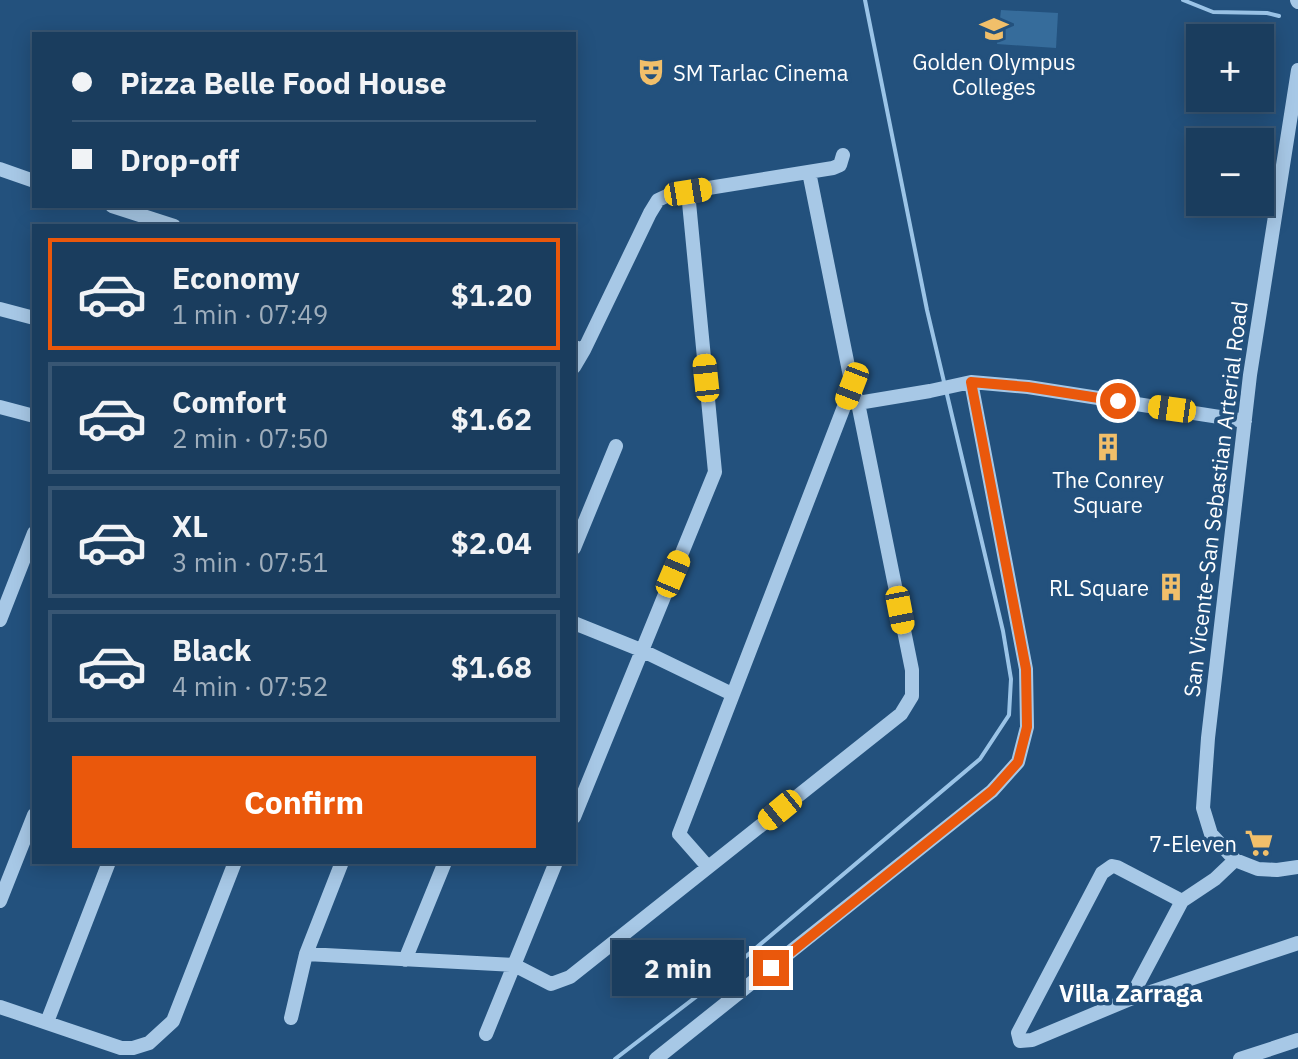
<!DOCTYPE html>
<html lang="en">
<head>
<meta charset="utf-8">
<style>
  :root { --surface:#1a3d5e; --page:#274867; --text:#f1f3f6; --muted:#9faebc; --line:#385673; --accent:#ea580c }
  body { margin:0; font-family:"IBM Plex Sans",sans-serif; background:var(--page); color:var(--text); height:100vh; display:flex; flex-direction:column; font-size:30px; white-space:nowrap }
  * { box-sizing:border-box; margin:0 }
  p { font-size:26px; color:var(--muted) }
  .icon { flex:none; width:44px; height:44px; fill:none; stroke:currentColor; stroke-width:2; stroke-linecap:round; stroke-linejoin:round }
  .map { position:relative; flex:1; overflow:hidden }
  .details { position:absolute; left:32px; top:224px; width:544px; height:640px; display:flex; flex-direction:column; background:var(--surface); border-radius:0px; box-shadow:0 4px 20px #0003,0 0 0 2px var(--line) }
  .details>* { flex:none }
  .top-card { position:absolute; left:32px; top:32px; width:544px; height:176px; border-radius:0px; box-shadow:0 4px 20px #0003,0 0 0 2px var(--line); display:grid; align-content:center; height:176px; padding:0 40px; background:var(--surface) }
  .buttons { position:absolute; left:1186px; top:24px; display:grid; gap:16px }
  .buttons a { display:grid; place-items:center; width:88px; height:88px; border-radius:0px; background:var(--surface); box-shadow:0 4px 20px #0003,0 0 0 2px var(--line); font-size:40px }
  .end { position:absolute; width:36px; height:36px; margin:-18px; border:10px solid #ea580c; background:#fff; box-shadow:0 0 0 4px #fff }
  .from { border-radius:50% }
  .bubble { position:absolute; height:56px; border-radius:0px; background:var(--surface); box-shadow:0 4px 20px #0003,0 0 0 2px var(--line); font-size:26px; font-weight:700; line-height:56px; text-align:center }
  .car { position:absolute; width:24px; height:48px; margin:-24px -12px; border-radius:10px; box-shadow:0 0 6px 2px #0007; background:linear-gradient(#f5c518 24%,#345 0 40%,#f5c518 0 76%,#345 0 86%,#f5c518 0) }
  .top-card b { display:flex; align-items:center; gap:28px; height:76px; font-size:30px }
  .top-card b+b { border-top:2px solid var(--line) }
  .top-card i { width:20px; height:20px; background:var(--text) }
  ul { padding:14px 0 0; list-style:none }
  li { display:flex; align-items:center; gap:24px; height:112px; margin:0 16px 12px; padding:0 24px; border:4px solid var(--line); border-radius:0px }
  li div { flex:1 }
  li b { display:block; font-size:30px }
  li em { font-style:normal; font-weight:700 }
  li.active { border-color:var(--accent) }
  li>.icon { width:72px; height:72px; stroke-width:1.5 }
  .action { display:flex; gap:16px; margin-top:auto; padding:16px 40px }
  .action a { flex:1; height:92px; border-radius:0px; background:var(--accent); color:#fff; font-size:32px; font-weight:700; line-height:92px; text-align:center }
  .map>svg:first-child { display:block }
</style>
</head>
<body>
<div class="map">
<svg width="1298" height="1059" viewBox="0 0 1298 1059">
  <rect width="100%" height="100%" fill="#23517d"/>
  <path fill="#366c9b" d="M1001,10l57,3 -2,35 -59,-4z"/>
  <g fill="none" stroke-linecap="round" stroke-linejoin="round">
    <path stroke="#9bc4e7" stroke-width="4" d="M1183,0l30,12 54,1 12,3
      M615,1059l103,-79 262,-221 29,-44 2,-36 -8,-48 -76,-321 -62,-310"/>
    <path stroke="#a7c8e6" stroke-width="14" d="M1297,0l1,2
      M1298,70l-48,305 -42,363 -5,70 8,26 24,26 23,9 19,1 21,-3
      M0,169l34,12
      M112,206l62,20
      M0,309l34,9
      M574,347l10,3 66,-137 8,-13 13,-6 162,-26 7,-3 3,-10
      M574,367l10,-17
      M858,403l72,-12 41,-9 57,5 217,34
      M0,407l34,9
      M574,548l42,-102
      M0,620l34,-87
      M574,623l67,27 91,44
      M574,817l141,-345 -27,-280
      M342,862l-36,92 208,11 37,19 19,-7 331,-263 11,-18v-26l-54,-267 -6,-17 -43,-214
      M708,867l-29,-33 173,-448
      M0,901l34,-86
      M1182,901l-65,-34 -5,-1 -10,7 -84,160 2,8 12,-1 98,-41 168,-56
      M405,960l40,-98
      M1130,999l52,-98 33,-22 20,-19
      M0,1007l121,41h12l16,-5 24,-22 62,-159
      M291,1018l15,-64
      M47,1022l62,-160
      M486,1034l70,-172
      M656,1059l336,-268 26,-29 9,-35 -1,-58 -55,-287
      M1240,1059l58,-19"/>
  </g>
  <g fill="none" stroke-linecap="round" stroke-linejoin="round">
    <path stroke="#ea580c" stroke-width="10" d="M771,968l221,-177 26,-29 9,-35 -1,-58 -55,-287 57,5 90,14"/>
  </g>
  <defs>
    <symbol id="university-bare" viewBox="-9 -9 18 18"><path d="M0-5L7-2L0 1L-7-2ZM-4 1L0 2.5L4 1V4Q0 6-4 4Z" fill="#f1bf6a" stroke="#23517d" stroke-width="2.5" paint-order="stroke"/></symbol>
    <symbol id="theatre-bare" viewBox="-9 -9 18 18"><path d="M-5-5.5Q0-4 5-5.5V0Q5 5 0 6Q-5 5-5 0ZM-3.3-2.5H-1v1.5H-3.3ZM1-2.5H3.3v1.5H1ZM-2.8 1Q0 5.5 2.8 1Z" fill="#f1bf6a" stroke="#23517d" stroke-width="2.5" paint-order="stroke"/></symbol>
    <symbol id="building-bare" viewBox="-9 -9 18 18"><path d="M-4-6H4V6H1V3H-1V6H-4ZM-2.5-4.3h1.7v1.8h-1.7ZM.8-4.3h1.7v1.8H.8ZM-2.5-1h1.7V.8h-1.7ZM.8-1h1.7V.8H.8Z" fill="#f1bf6a" stroke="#23517d" stroke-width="2.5" paint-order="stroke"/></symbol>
    <symbol id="supermarket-bare" viewBox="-9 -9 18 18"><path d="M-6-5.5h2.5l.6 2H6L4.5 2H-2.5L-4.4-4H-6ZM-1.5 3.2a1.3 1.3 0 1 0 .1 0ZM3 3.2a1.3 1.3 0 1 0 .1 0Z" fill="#f1bf6a" stroke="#23517d" stroke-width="2.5" paint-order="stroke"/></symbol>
  </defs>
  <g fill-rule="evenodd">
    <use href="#university-bare" x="974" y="9" width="40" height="40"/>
    <use href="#theatre-bare" x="631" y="52" width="40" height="40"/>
    <use href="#building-bare" x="1088" y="427" width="40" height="40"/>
    <use href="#building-bare" x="1151" y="567" width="40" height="40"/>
    <use href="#supermarket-bare" x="1239" y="823" width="40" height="40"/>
  </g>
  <g text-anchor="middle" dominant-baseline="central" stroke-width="7" stroke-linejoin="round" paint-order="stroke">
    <g font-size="22" fill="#fff" stroke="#23517d">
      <text x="994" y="61">Golden Olympus<tspan x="994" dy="25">Colleges</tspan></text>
      <text x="673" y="72" text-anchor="start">SM Tarlac Cinema</text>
      <text x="1108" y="479">The Conrey<tspan x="1108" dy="25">Square</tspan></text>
      <text x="1149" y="587" text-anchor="end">RL Square</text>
      <text x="1237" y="843" text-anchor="end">7-Eleven</text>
    </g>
    <g font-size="22" fill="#fff" stroke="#23517d">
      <text transform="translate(1215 499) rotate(-83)">San Vicente-San Sebastian Arterial Road</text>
    </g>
    <g font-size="24" font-weight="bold" fill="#fff" stroke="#23517d">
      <text x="1131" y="993">Villa Zarraga</text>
    </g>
  </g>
</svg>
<div class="buttons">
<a>+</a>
<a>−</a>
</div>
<i class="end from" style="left:1118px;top:401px"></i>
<i class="end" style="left:771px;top:968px"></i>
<div class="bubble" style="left:612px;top:940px;width:132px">2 min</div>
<i class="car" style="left:688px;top:192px;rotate:81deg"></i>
<i class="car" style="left:706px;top:378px;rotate:354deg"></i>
<i class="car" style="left:852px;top:386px;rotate:201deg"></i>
<i class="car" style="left:1172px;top:409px;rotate:278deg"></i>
<i class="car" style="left:673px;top:574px;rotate:23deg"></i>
<i class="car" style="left:900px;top:610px;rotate:169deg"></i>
<i class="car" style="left:780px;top:810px;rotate:231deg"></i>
<div class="top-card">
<b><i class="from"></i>Pizza Belle Food House</b>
<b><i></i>Drop-off</b>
</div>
<section class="details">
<ul>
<li class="active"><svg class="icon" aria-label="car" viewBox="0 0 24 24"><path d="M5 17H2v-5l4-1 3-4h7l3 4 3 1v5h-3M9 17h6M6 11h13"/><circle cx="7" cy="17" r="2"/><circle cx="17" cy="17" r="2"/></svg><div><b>Economy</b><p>1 min · 07:49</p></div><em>$1.20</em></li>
<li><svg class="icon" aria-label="car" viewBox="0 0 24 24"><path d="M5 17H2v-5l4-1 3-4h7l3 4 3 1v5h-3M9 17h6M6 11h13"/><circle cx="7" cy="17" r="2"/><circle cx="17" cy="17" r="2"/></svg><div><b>Comfort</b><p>2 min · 07:50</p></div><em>$1.62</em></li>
<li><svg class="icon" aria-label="car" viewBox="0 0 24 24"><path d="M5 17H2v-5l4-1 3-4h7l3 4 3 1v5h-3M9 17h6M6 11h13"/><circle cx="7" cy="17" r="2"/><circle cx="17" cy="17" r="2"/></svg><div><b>XL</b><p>3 min · 07:51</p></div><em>$2.04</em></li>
<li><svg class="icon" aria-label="car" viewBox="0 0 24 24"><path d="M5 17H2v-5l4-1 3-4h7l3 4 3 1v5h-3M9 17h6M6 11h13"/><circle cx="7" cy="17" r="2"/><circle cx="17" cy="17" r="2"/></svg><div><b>Black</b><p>4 min · 07:52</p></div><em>$1.68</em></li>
</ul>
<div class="action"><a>Confirm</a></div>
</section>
</div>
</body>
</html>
